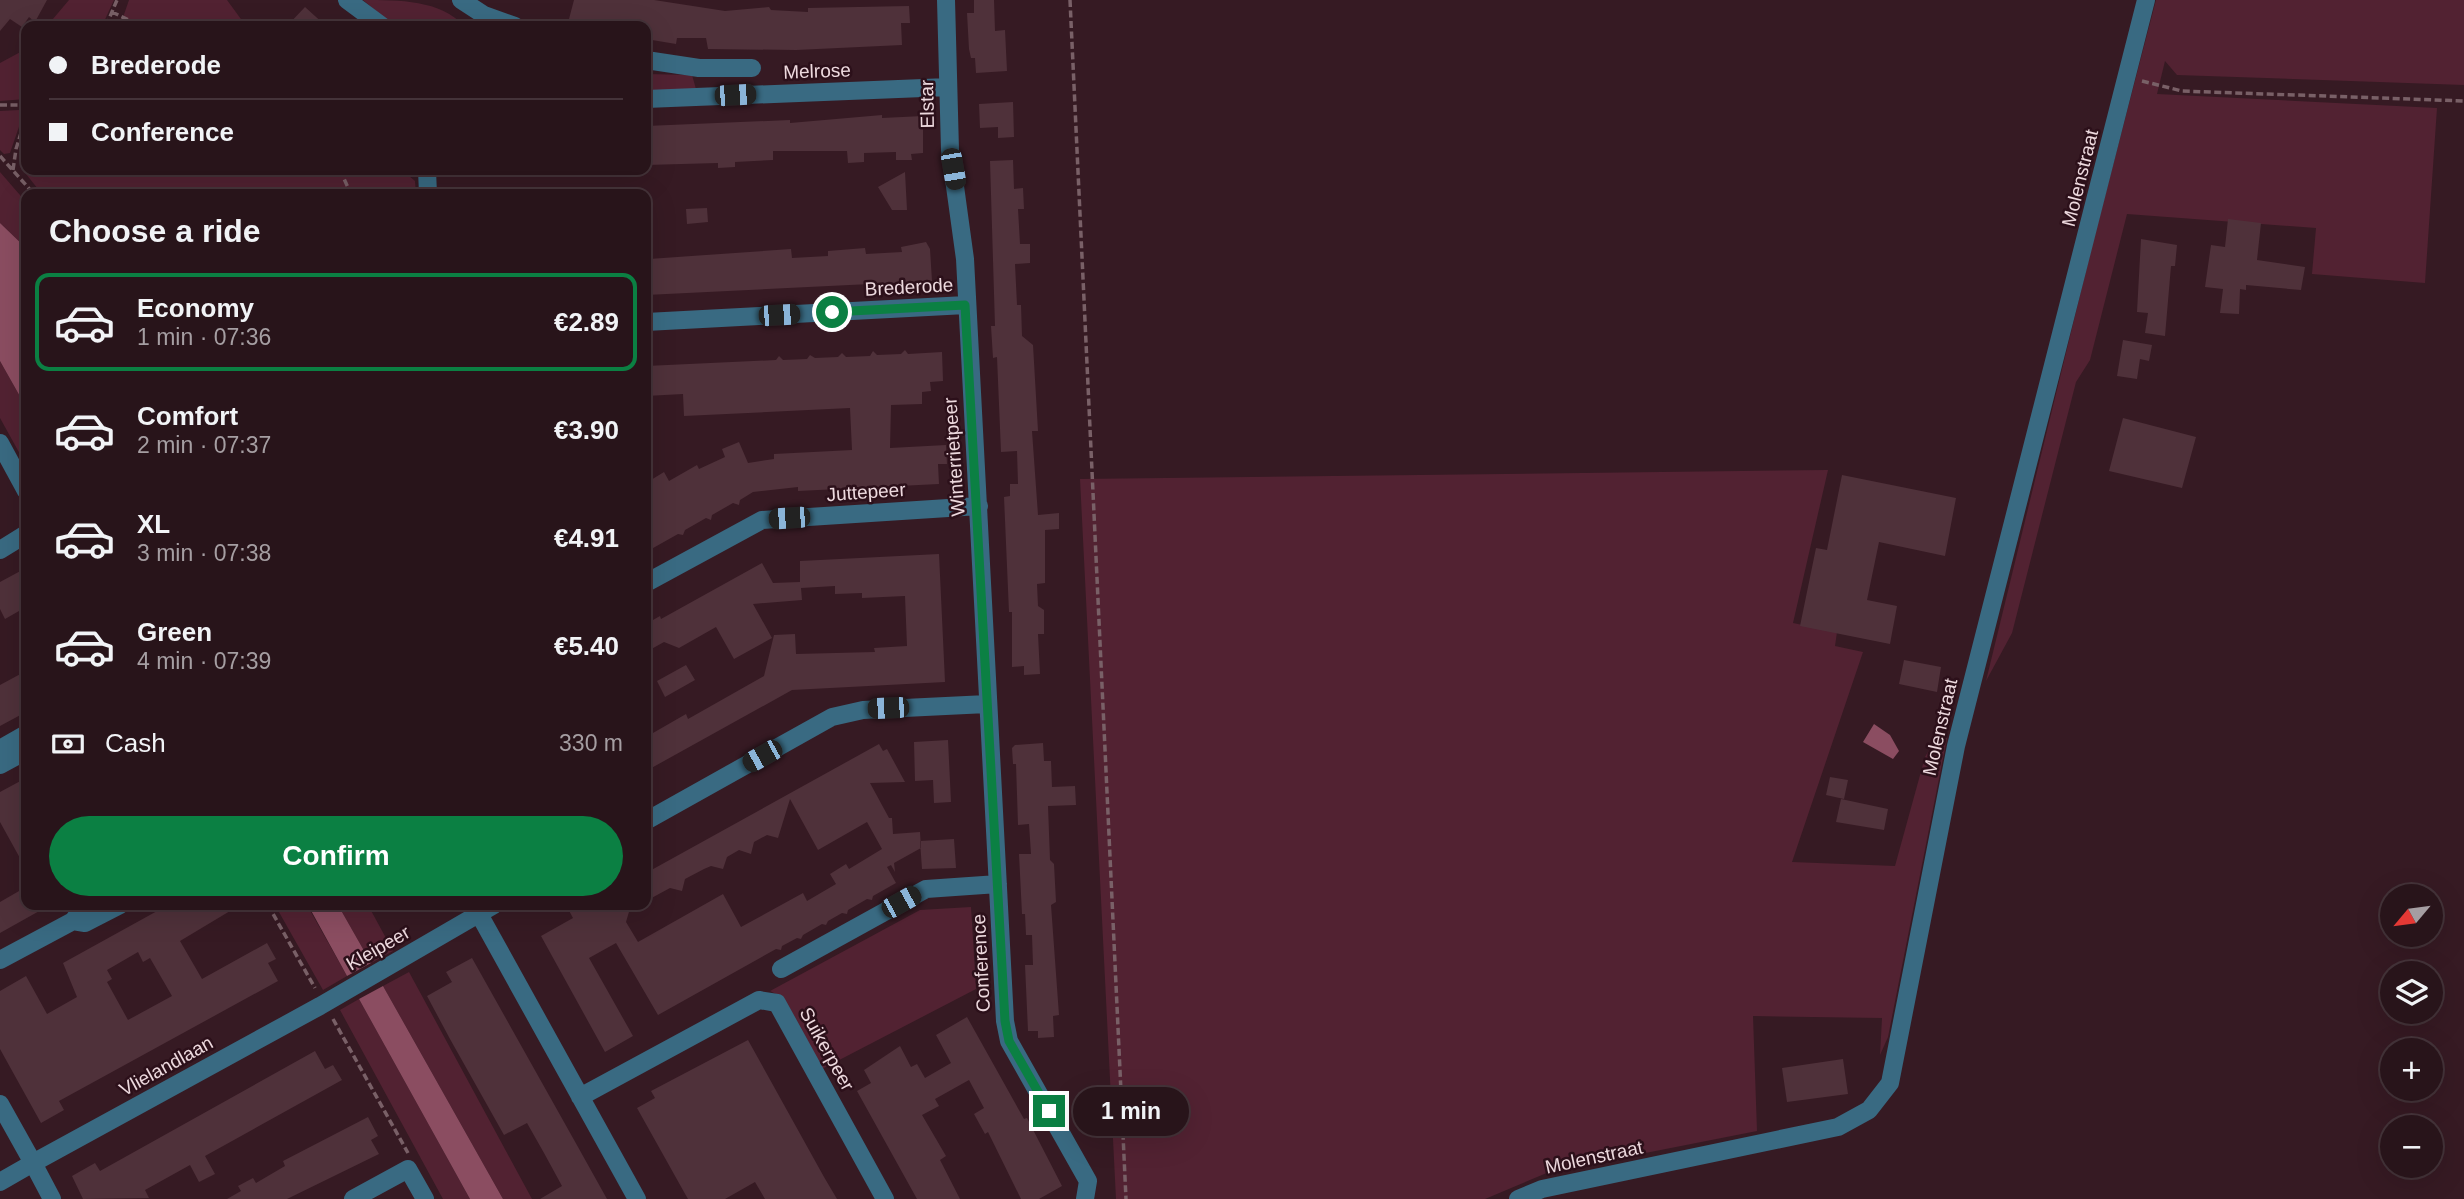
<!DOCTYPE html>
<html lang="en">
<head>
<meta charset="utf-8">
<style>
  :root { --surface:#28141a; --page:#301d23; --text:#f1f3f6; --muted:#a59ea2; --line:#443339; --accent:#0b8043 }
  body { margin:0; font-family:Arial,sans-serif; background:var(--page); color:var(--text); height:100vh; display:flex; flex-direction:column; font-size:26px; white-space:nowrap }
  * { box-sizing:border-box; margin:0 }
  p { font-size:23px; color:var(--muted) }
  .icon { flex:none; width:38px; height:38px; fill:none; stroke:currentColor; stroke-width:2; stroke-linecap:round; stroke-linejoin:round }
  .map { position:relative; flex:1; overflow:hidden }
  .panel { position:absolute; left:21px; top:189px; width:630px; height:721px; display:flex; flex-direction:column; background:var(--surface); border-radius:14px; box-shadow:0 7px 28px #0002,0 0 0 2px var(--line) }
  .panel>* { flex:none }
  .hud { position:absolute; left:21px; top:21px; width:630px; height:154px; border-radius:14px; box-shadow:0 7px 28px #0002,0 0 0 2px var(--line); display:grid; align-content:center; height:154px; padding:0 28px; background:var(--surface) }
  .needle { width:46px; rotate:241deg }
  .fabs { position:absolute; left:2380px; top:884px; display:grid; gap:14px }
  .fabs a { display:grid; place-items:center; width:63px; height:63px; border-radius:50%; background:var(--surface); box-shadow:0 7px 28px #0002,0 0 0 2px var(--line); font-size:35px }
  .end { position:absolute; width:32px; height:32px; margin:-16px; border:9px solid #0b8043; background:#fff; box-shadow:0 0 0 4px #fff }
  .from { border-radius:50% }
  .bubble { position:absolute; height:49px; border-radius:24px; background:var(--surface); box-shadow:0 7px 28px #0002,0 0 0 2px var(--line); font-size:23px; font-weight:700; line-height:49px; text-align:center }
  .car { position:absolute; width:21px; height:42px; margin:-21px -10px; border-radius:9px; box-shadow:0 0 5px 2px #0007; background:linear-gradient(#222 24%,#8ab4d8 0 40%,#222 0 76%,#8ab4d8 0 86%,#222 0) }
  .hud b { display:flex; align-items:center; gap:24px; height:66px; font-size:26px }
  .hud b+b { border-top:2px solid var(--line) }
  .hud i { width:18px; height:18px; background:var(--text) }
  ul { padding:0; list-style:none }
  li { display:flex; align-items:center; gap:21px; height:98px; margin:0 14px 10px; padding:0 14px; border:4px solid transparent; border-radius:14px }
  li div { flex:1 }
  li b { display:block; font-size:26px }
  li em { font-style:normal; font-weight:700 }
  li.on { border-color:var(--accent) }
  li>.icon { width:63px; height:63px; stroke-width:1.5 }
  h2 { padding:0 28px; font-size:32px; line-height:84px }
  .pay { display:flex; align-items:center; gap:18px; height:77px; padding:0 28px; font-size:26px }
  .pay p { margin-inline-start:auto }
  .button { display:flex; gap:14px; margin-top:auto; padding:14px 28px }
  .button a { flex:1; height:80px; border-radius:42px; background:var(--accent); color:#fff; font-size:28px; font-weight:700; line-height:80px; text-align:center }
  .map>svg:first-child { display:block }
</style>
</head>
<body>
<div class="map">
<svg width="2464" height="1199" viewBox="0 0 2464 1199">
  <rect width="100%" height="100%" fill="#361a23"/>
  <path fill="#522232" d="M69,0h45l-12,26h-55z
    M129,0h98l19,26h-126z
    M363,0c36,0 78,0 101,26h-70z
    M2156,0h308v85l-287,-10 -12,-14 -8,33 280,14 -12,175 -113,-9 4,-46 -189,-14 -37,146 -14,22 -64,251 -26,48 107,-439z
    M26,49v50l-26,2v-38z
    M646,74l46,1 4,14 -50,2z
    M19,110l4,5 -13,38 -6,1 -4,-4v-39z
    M27,170h375l13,11 1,13h-374l-16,-20z
    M0,172l26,30v46l-26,-25z
    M0,361l26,46v58l-26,-47z
    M1828,470l-35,153 44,9 -2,14 28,6 -71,210 103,4 30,-109 7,-12 9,-7h6l-59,299 -8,18 2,-37 -129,-2 4,115 -208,41 -64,27h-369l-36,-720z
    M275,905h32l40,71 -24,14z
    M338,905h30l25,46 -22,12z
    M971,907l5,82 -156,81 -42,-75 -8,-4 150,-81z
    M409,972l123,227h-29l-120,-213z
    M359,999l111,200h-27l-103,-189z"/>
  <path fill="#8b4d61" d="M0,223l26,25v159l-26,-46z
    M1874,724l16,11 9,16 -6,8 -30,-17z
    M308,905h30l33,58 -24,13z
    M383,986l120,213h-33l-111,-200z"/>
  <path fill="#4f313a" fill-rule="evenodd" d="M0,0h47l-12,22 -6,-5 -7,10 -12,-8 -10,12z
    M574,0h80l71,11 44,-4 2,3 37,2v-4l101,-2 1,17h-9l1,22 -106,5 -88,-1 -2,-11h-29l-1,6 -30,-5v-13h-52l-25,-7z
    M974,0h20l1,31 10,-1 2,41 -31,2 -1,-15h-4l-2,-9 -2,-36h7z
    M305,7l21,19h-39z
    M1013,102l1,35 -16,1v-11l-18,1 -1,-24z
    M882,115v3l41,-2v37l-12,1 1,6h-16v-8l-32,1v9l-16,1 -1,-12h-74v9l-38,2v5l-17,1v-5l-72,2v-39l144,-6v3z
    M1013,160l1,29 9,-1 1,21h-6l2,35h10v19l-15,1 2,41h4l1,31 11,9 5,86h-6l6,84 21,-2v16l-14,1v53l-8,1 1,22 6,4v24h-6l2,40 -16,1v-9l-12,1v-55h-3l-5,-115 6,-1v-12h8l-1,-33 -16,1 -4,-95 -4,1 -2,-32h4l-5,-165z
    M905,172l2,38h-15l-14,-23z
    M707,208l1,14 -21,2 -1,-15z
    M2228,219l33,4 -4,37 48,7 -4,23 -55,-5v5l-6,-1 -1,25 -19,-1 3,-24 -18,-2 6,-42 14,2z
    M2141,239l36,6 -2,21h-4l-6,70 -20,-3 3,-20 -11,-1z
    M926,242l4,7 2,32 -286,14 3,-36 142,-10 1,9 36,-2v-5l37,-3 1,6 36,-2 -1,-5z
    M2123,340l29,5 -3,16 -9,-2 -3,20 -20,-3z
    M905,350l3,4 34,-2 1,29 -13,1 1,9 -9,1v12l-31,1 -1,43 56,-3 1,19h-9l1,20 -141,7v-4l-45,5 -13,8 -1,5 -6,-2 -21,12 -1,5 -5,-2 -21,12 -2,5 -5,-1 -32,18v-69l18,-11 5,9 28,-16 2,4 26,-12 -3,-8 17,-7 9,21 26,-4v-5l78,-4 -2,-42 -166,8 -1,-22 -37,2v-30l130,-6 3,-4 4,4 24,-1 3,-4 5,3 23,-1 4,-4 4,4 24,-1 3,-5 4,4 24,-1z
    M2123,418l73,19 -14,51 -73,-17z
    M1842,475l114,23 -11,58 -66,-14 -12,58 30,6 -7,38 -90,-18 16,-78 11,2z
    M939,554l6,128 -153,8 -146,81v-34l40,-23 2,5 76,-43 10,-41 21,-1 1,20 79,-2 -1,-4 33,-2 -2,-50 -43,2v-5l-27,1v-8l-34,2 1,12 -49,4 19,34 -38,21 -18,-32 -37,21 -15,-6 -18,10v-28l14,-8 1,3 101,-56 11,20 27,-1v-21z
    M26,568v39l-21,12 -5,-10v-27z
    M1904,660l37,7 -4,25 -38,-8z
    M686,665l9,15 -30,17 -8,-16z
    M26,671v41l-26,14v-41z
    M948,740l3,62 -17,1 -1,-23 -18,1 -1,-39z
    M1043,743l1,18h7l1,26 23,-1 1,19 -28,1 2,54 4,4 2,38 -5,3 8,110 -6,1 1,21 -16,1v-7h-10l-3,-66h8l-1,-30h-6l-1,-21h-3l-3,-60h12l-2,-30 -11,1 -2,-61h-3l-1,-16 3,-3z
    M879,744l4,7 4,-2 18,33 -35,1 19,35h3l1,16 27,-2 1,16 -27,15 1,9 -4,-7 -4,2 9,16 -23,13 -1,4 -5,-1 -19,11 -1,4 -5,-1 -14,8 -2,4 -4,-1 -19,11 -2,4 -4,-1 -15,8 -1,4 -5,-1 -118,66 -42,-72 -27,15 44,78 -28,16 -64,-116 32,-18 -7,-13h65l-5,17 12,20 85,-48 18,33 62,-34 4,8 29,-17 -6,-10 16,-10 3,5 33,-20 -15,-27 -49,28 -28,-51 -12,39 -11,-3 -13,7 -3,12 -12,-4 -12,7 -4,12 -12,-3 -7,3 -19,10 -3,12 -12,-3 -24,13v-28z
    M1830,777l18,3 -4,19 -18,-4z
    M26,778v91l-26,-47v-30z
    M1841,799l47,10 -4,21 -48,-8z
    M954,839l2,29 -34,1 -2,-28z
    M26,887v18h24l-50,28v-31z
    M168,905h72l-60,36 22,38 65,-36 9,16 -8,4 10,18 -219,120 5,9 -23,13 -41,-74v-58l26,-15 21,38 30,-17 -14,-34zM138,952l5,10 7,-4 22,38 -44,24 -21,-38 5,-3 -5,-9z
    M472,958l106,189 29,52h-67l22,-13 -18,-33 -17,-30 -23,12 -54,-96 -23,-43 25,-14 -6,-10z
    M967,1017l57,102 3,-1 35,68 -23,13h-18l-33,-67 -3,2 -11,-20 10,-6 -15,-28 -34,19 4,7 -17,9 24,41 -6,4 20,39h-43l-60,-108 14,-8 -7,-13 36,-24 11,21 6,-3 8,14 26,-15 -15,-28z
    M748,1040l76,137 13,22h-72l-10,-17 -30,17h-37l-4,-7 -47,-84 18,-10 -4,-7z
    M315,1051l10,18 8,-4 9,15 -137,76 10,18 -16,8 -9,-17 -45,25 4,8 -66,1 -11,-23 23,-13 5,8z
    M1843,1059l5,35 -61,8 -5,-34z
    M368,1117l10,19 -7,4 8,14 -92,45h-60l14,-8 -3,-5 15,-8 3,5 29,-17 -2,-5z"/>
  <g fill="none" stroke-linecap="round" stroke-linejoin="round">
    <path stroke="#796067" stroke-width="3.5" stroke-dasharray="7 3.5" stroke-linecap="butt" d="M1070,0l56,1199
      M112,12l29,14
      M106,26l11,-26
      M2142,81l40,10 282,10
      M0,105h26
      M0,156l34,38
      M13,170l3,-21 10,-32
      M340,170l11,24
      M268,905l47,83
      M333,1019l75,134"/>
    <path stroke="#396a82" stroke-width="18" d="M347,0l35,26
      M461,0l23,15 31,11
      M946,0l4,150 15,109 40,762 4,20 79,140 -3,18
      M646,60l53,8h53
      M646,99l302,-12
      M427,170l1,24
      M646,322l320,-17
      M0,443l26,48
      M0,550l26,-16
      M646,583l116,-63 217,-14
      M0,749l26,-15
      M0,765l26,-14
      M646,821l186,-104 31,-7 124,-6
      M474,905l163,294
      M73,921l6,-8 14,-8
      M0,960l73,-39 12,2 35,-18
      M781,969l145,-80 72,-5
      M580,1097l179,-97 18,3 108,196
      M0,1104l33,59 -33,19
      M52,1199l-19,-36 287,-157 174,-101
      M353,1199l55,-30 17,30"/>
    <path stroke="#396a82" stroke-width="18" d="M1518,1199l24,-10 296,-62 31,-17 21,-27 66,-337 190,-746"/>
  </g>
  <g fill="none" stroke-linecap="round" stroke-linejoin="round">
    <path stroke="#0b8043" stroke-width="9" d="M832,312l133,-7 40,716 4,20 40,70"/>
  </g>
  <g text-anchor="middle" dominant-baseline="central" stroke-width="5" stroke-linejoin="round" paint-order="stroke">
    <g font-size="19" fill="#edd9de" stroke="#2c101a">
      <text transform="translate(817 71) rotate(-2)">Melrose</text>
      <text transform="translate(927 104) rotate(-91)">Elstar</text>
      <text transform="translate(2080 178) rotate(-76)">Molenstraat</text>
      <text transform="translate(909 287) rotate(-3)">Brederode</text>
      <text transform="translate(954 457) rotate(-94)">Winterrietpeer</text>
      <text transform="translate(866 492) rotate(-4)">Juttepeer</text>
      <text transform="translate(1940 727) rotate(-77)">Molenstraat</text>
      <text transform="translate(378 948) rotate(-30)">Kleipeer</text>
      <text transform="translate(981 963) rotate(-93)">Conference</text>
      <text transform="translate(827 1049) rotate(61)">Suikerpeer</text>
      <text transform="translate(166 1066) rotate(-29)">Vlielandlaan</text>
      <text transform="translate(1594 1157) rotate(-12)">Molenstraat</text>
    </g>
  </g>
</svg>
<div class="fabs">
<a><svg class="needle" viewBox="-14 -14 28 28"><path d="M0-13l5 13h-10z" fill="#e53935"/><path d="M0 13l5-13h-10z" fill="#a59ea2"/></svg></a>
<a><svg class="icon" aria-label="layers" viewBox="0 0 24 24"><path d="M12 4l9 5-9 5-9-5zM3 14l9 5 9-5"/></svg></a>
<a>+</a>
<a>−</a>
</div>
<i class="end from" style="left:832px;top:312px"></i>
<i class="end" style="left:1049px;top:1111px"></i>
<div class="bubble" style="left:1073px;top:1087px;width:116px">1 min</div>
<i class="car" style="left:735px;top:95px;rotate:87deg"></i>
<i class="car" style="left:953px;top:169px;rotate:170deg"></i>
<i class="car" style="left:779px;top:315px;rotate:87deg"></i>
<i class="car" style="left:789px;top:518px;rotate:266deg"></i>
<i class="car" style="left:888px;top:708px;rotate:268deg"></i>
<i class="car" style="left:762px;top:756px;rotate:241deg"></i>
<i class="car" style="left:901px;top:902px;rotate:61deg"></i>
<div class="hud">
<b><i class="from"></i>Brederode</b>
<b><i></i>Conference</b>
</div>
<section class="panel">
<h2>Choose a ride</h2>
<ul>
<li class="on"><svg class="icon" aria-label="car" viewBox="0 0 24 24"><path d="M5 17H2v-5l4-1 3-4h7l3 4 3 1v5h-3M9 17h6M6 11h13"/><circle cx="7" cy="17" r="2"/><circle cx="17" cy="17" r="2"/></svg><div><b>Economy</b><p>1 min · 07:36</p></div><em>€2.89</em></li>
<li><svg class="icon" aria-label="car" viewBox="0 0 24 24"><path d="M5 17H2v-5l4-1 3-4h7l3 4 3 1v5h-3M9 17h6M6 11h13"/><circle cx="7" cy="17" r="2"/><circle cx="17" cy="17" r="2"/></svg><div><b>Comfort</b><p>2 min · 07:37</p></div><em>€3.90</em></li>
<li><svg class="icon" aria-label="car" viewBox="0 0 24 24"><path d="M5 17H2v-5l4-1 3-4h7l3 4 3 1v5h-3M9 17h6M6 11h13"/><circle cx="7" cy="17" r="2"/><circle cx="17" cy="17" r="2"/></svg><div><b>XL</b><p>3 min · 07:38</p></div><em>€4.91</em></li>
<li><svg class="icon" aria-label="car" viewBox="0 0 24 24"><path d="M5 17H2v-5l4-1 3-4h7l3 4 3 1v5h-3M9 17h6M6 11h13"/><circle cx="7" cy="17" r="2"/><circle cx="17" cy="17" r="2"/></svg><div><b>Green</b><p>4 min · 07:39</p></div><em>€5.40</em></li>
</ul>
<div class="pay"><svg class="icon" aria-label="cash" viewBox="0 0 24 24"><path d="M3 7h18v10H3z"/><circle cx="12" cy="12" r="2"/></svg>Cash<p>330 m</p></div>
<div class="button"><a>Confirm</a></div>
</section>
</div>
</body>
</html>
